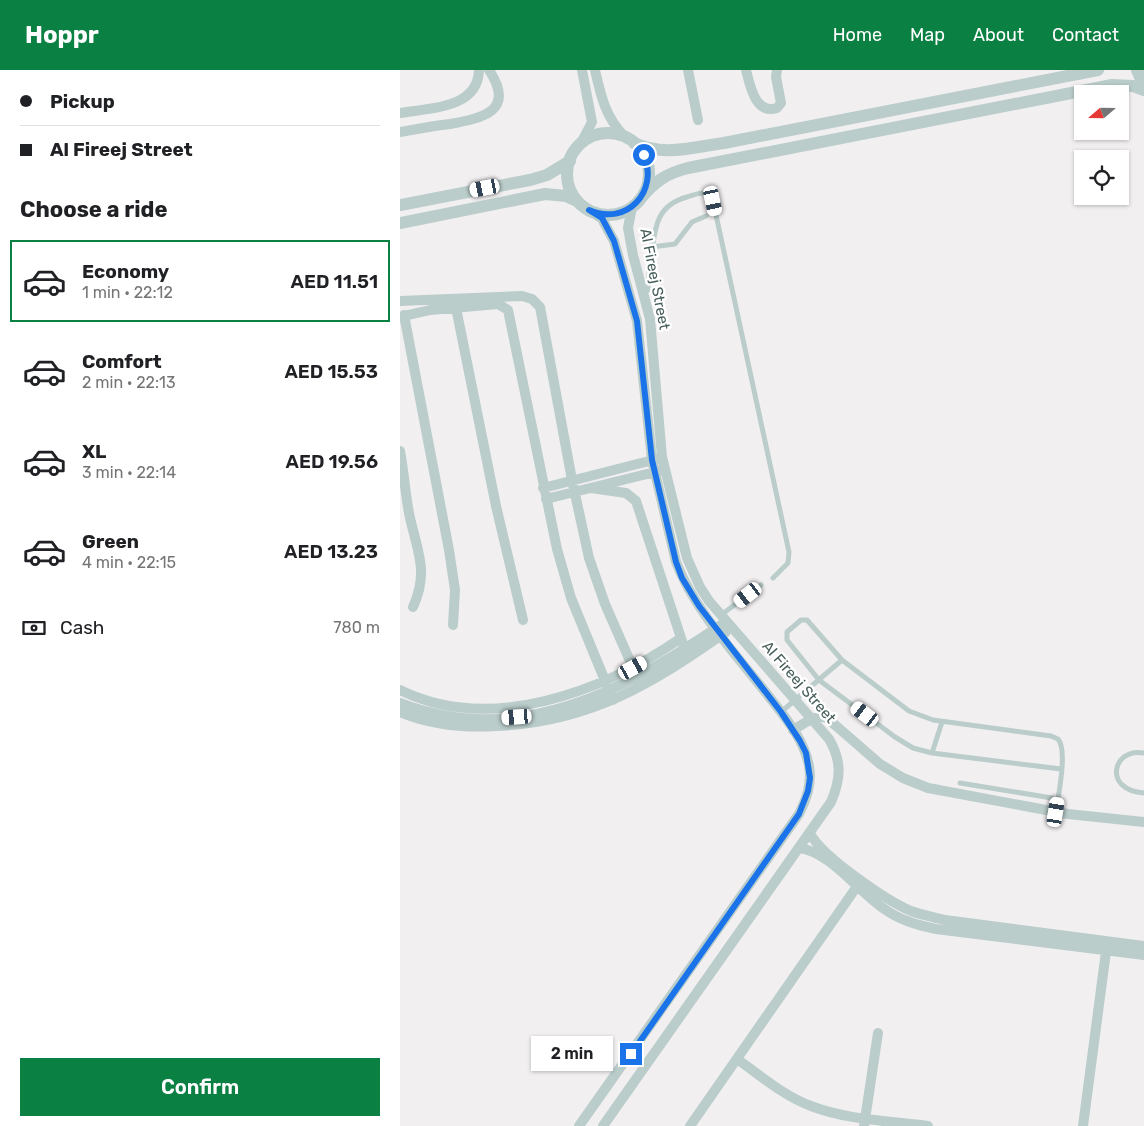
<!DOCTYPE html>
<html lang="en">
<head>
<meta charset="utf-8">
<style>
  :root { --surface:#fff; --page:#f2f2f2; --text:#202124; --muted:#757577; --line:#e0e0e0; --accent:#0b8043 }
  body { margin:0; font-family:Rubik,sans-serif; background:var(--page); color:var(--text); height:100vh; display:flex; flex-direction:column; font-size:19px; white-space:nowrap }
  * { box-sizing:border-box; margin:0 }
  p { font-size:16px; color:var(--muted) }
  .icon { flex:none; width:28px; height:28px; fill:none; stroke:currentColor; stroke-width:2; stroke-linecap:round; stroke-linejoin:round }
  .map { position:relative; flex:1; overflow:hidden }
  .details { display:flex; flex-direction:column; background:var(--surface); width:400px }
  .details>* { flex:none }
  .guide { display:grid; align-content:center; height:110px; padding:0 20px; background:var(--surface) }
  .needle { width:32px; rotate:250deg }
  .fabs { position:absolute; left:674px; top:15px; display:grid; gap:10px }
  .fabs a { display:grid; place-items:center; width:55px; height:55px; border-radius:0px; background:var(--surface); box-shadow:0 1px 4px #0004; font-size:25px }
  .end { position:absolute; width:22px; height:22px; margin:-11px; border:6px solid #1a73e8; background:#fff; box-shadow:0 0 0 2px #fff }
  .from { border-radius:50% }
  .bubble { position:absolute; height:35px; border-radius:0px; background:var(--surface); box-shadow:0 1px 4px #0004; font-size:16px; font-weight:600; line-height:35px; text-align:center }
  .car { position:absolute; width:15px; height:30px; margin:-15px -8px; border-radius:6px; box-shadow:0 0 4px 1px #0007; background:linear-gradient(#fff 24%,#345 0 40%,#fff 0 76%,#345 0 86%,#fff 0) }
  .guide b { display:flex; align-items:center; gap:18px; height:48px; font-size:19px }
  .guide b+b { border-top:1px solid var(--line) }
  .guide i { width:12px; height:12px; background:var(--text) }
  ul { padding:0; list-style:none }
  li { display:flex; align-items:center; gap:15px; height:82px; margin:0 10px 8px; padding:0 10px; border:2px solid transparent; border-radius:0px }
  li div { flex:1 }
  li b { display:block; font-size:19px }
  li em { font-style:normal; font-weight:600 }
  li.active { border-color:var(--accent) }
  li>.icon { width:45px; height:45px; stroke-width:1.5 }
  h2 { padding:0 20px; font-size:22px; line-height:60px }
  .pay { display:flex; align-items:center; gap:12px; height:55px; padding:0 20px; font-size:19px }
  .pay p { margin-inline-start:auto }
  .primary-button { display:flex; gap:10px; margin-top:auto; padding:10px 20px }
  .primary-button a { flex:1; height:58px; border-radius:0px; background:var(--accent); color:#fff; font-size:20px; font-weight:600; line-height:58px; text-align:center }
  header { display:flex; align-items:center; gap:30px; box-sizing:border-box; height:70px; padding:0 25px; background:var(--accent); color:#fff }
  header strong { font-size:24px }
  nav { display:flex; gap:28px; margin-inline-start:auto; font-size:18px }
  main { display:flex; flex:1; min-height:0 }
  .map>svg:first-child { display:block }
</style>
</head>
<body>
<header>
<strong>Hoppr</strong>
<nav><a>Home</a><a>Map</a><a>About</a><a>Contact</a></nav>
</header>
<main>
<section class="details">
<div class="guide">
<b><i class="from"></i>Pickup</b>
<b><i></i>Al Fireej Street</b>
</div>
<h2>Choose a ride</h2>
<ul>
<li class="active"><svg class="icon" aria-label="car" viewBox="0 0 24 24"><path d="M5 17H2v-5l4-1 3-4h7l3 4 3 1v5h-3M9 17h6M6 11h13"/><circle cx="7" cy="17" r="2"/><circle cx="17" cy="17" r="2"/></svg><div><b>Economy</b><p>1 min · 22:12</p></div><em>AED 11.51</em></li>
<li><svg class="icon" aria-label="car" viewBox="0 0 24 24"><path d="M5 17H2v-5l4-1 3-4h7l3 4 3 1v5h-3M9 17h6M6 11h13"/><circle cx="7" cy="17" r="2"/><circle cx="17" cy="17" r="2"/></svg><div><b>Comfort</b><p>2 min · 22:13</p></div><em>AED 15.53</em></li>
<li><svg class="icon" aria-label="car" viewBox="0 0 24 24"><path d="M5 17H2v-5l4-1 3-4h7l3 4 3 1v5h-3M9 17h6M6 11h13"/><circle cx="7" cy="17" r="2"/><circle cx="17" cy="17" r="2"/></svg><div><b>XL</b><p>3 min · 22:14</p></div><em>AED 19.56</em></li>
<li><svg class="icon" aria-label="car" viewBox="0 0 24 24"><path d="M5 17H2v-5l4-1 3-4h7l3 4 3 1v5h-3M9 17h6M6 11h13"/><circle cx="7" cy="17" r="2"/><circle cx="17" cy="17" r="2"/></svg><div><b>Green</b><p>4 min · 22:15</p></div><em>AED 13.23</em></li>
</ul>
<div class="pay"><svg class="icon" aria-label="cash" viewBox="0 0 24 24"><path d="M3 7h18v10H3z"/><circle cx="12" cy="12" r="2"/></svg>Cash<p>780 m</p></div>
<div class="primary-button"><a>Confirm</a></div>
</section>
<div class="map">
<svg width="744" height="1056" viewBox="0 0 744 1056">
  <rect width="100%" height="100%" fill="#f2eff1"/>
  <g fill="none" stroke-linecap="round" stroke-linejoin="round">
    <path stroke="#bacdca" stroke-width="5" d="M252,177l23,-3 17,-22 14,-6
      M244,223l4,-3c0,-13 2,-26 4,-39 3,-26 6,-46 35,-54 7,-2 15,-6 22,-3l4,7 76,351 -1,11 -15,15
      M321,545l40,-30
      M381,642l61,-52
      M532,683l10,-31
      M744,683c-31,-6 -42,37 0,40
      M560,713l98,16
      M656,742c2,-15 12,-62 2,-73l-7,-3 -118,-16 -24,-9 -67,-51 -35,-40h-6l-14,12v8l32,40 76,57 18,11 19,5 129,16"/>
    <path stroke="#bacdca" stroke-width="10" d="M195,0c6,26 10,46 29,66
      M288,0l10,50
      M346,0c4,15 9,45 31,38l4,-5 -5,-26 1,-7
      M0,43c29,-5 78,-4 79,-43
      M0,62c17,-3 33,-6 50,-8 33,-6 66,-13 39,-54
      M180,75l12,-23 -10,-52
      M0,231l122,-5 10,3 8,8 32,173 17,78 16,46 36,82
      M55,233l41,203 27,114
      M4,245l45,235 6,40 -2,35
      M0,247l30,-7 68,-6 10,6 49,239 14,49 42,102
      M0,381c4,21 5,41 9,62 7,36 21,57 4,94
      M143,418l114,-29
      M191,418l35,5 10,8 47,143
      M146,429l113,-28
      M0,620c91,45 204,1 281,-52
      M0,633c119,46 225,-13 321,-78
      M0,642c31,13 64,16 97,14 93,-4 155,-42 229,-94
      M393,660c11,-6 22,-16 34,-12l53,46 23,14 25,10 140,26 76,8
      M410,763c10,22 77,68 101,78 11,4 23,6 34,9l199,26
      M399,778c30,3 59,43 84,60 16,12 34,17 53,21l208,26
      M337,989c24,17 47,37 74,47 36,14 79,15 117,20
      M179,1056l220,-312c8,-16 13,-31 10,-48 -5,-28 -26,-51 -42,-72 -33,-42 -72,-83 -91,-132l-24,-102 -15,-139 -23,-80 -12,-22 -13,-9
      M203,1056l228,-324c10,-23 11,-41 -2,-63l-120,-138 -9,-14 -13,-29 -25,-101 -12,-138 -17,-64 -5,-27 4,-21
      M290,1056l170,-244
      M464,1056l14,-93
      M683,1056l24,-182"/>
    <path stroke="#bacdca" stroke-width="12" d="M737,0l7,16
      M167 104a41 41 0 1 1 82 0a41 41 0 1 1-82 0Z
      M234,73c30,14 59,4 90,0l374,-73
      M241,128c13,-16 26,-25 47,-30l424,-83 21,1 11,4
      M0,135l130,-25 17,-5 23,-14
      M0,153l145,-29 21,2 11,5"/>
  </g>
  <g fill="none" stroke-linecap="round" stroke-linejoin="round">
    <path stroke="#1a73e8" stroke-width="6" d="M231,984l168,-240 9,-23 2,-13 -4,-25 -6,-12 -19,-29 -82,-106 -17,-28 -6,-16 -24,-102 -15,-139 -23,-80 -12,-23 -13,-8c38,17 70,-19 55,-55"/>
  </g>
  <g text-anchor="middle" dominant-baseline="central" stroke-width="5" stroke-linejoin="round" paint-order="stroke">
    <g font-size="15" fill="#465e5a" stroke="#fff">
      <text transform="translate(255 209) rotate(79)">Al Fireej Street</text>
      <text transform="translate(399 612) rotate(49)">Al Fireej Street</text>
    </g>
  </g>
</svg>
<div class="fabs">
<a><svg class="needle" viewBox="-14 -14 28 28"><path d="M0-13l5 13h-10z" fill="#e53935"/><path d="M0 13l5-13h-10z" fill="#757577"/></svg></a>
<a><svg class="icon" aria-label="locate" viewBox="0 0 24 24"><circle cx="12" cy="12" r="6"/><path d="M12 2v4M12 18v4M2 12h4M18 12h4"/></svg></a>
</div>
<i class="end from" style="left:244px;top:85px"></i>
<i class="end" style="left:231px;top:984px"></i>
<div class="bubble" style="left:131px;top:966px;width:82px">2 min</div>
<i class="car" style="left:85px;top:118px;rotate:259deg"></i>
<i class="car" style="left:313px;top:131px;rotate:168deg"></i>
<i class="car" style="left:348px;top:525px;rotate:232deg"></i>
<i class="car" style="left:233px;top:598px;rotate:61deg"></i>
<i class="car" style="left:465px;top:644px;rotate:307deg"></i>
<i class="car" style="left:117px;top:647px;rotate:266deg"></i>
<i class="car" style="left:656px;top:742px;rotate:9deg"></i>
</div>
</main>
</body>
</html>
